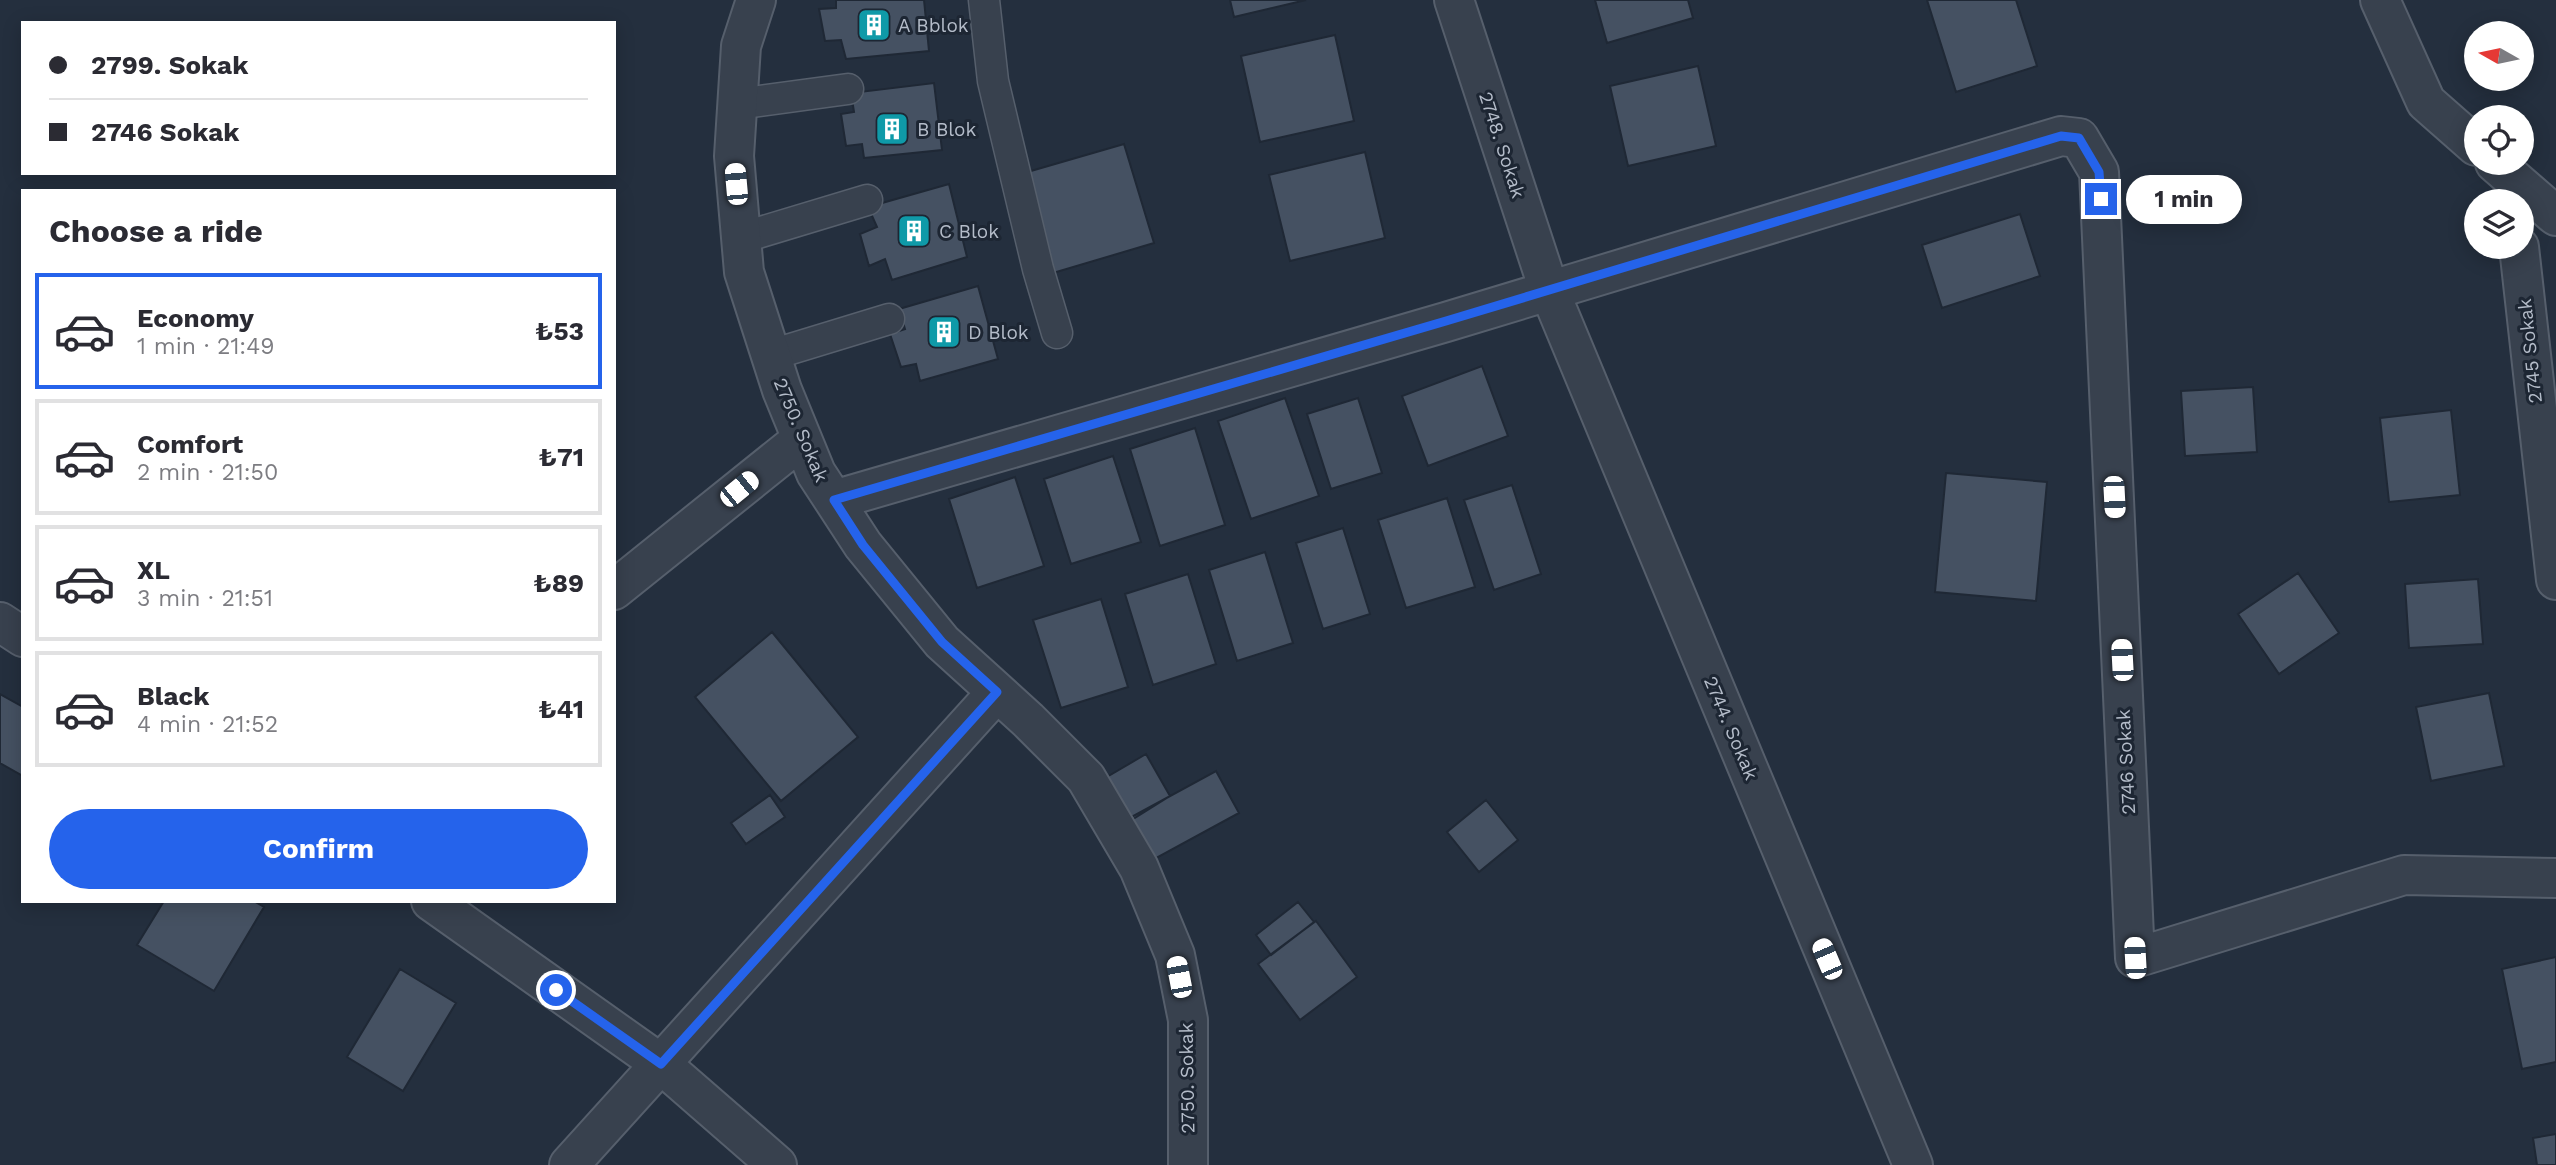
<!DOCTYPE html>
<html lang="en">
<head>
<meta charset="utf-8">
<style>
  :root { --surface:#fff; --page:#f7f7f7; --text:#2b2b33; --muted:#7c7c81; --line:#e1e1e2; --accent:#2563eb }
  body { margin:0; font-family:"Work Sans",sans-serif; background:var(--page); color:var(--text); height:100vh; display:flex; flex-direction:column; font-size:26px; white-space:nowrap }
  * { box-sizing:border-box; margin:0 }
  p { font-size:23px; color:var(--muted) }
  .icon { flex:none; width:38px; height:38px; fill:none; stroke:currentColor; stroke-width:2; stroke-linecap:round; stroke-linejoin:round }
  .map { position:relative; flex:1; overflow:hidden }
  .sheet { position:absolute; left:21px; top:189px; width:595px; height:714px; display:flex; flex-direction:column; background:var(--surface); border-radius:0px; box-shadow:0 4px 18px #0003 }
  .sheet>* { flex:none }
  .hud { position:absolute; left:21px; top:21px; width:595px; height:154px; border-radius:0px; box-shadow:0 4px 18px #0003; display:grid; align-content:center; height:154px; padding:0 28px; background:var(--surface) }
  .needle { width:46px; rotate:279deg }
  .controls { position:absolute; left:2464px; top:21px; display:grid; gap:14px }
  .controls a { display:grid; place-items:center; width:70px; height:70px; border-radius:50%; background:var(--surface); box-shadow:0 4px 18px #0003; font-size:35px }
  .end { position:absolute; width:32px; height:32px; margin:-16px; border:9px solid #2563eb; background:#fff; box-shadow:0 0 0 4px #fff }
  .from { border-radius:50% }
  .bubble { position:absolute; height:49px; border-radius:24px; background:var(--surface); box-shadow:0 4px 18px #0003; font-size:23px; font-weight:700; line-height:49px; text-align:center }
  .car { position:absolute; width:21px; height:42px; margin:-21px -10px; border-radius:9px; box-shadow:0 0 5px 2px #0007; background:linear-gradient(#fff 24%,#345 0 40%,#fff 0 76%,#345 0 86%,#fff 0) }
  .hud b { display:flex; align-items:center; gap:24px; height:66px; font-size:26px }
  .hud b+b { border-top:2px solid var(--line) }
  .hud i { width:18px; height:18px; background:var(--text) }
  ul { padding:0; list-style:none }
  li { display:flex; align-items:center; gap:21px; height:116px; margin:0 14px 10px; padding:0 14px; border:4px solid var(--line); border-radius:0px }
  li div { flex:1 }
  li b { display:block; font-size:26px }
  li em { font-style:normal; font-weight:700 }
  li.on { border-color:var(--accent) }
  li>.icon { width:63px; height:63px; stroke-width:1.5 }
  h2 { padding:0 28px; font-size:32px; line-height:84px }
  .primary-button { display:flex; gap:14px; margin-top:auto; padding:14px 28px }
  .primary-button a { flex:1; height:80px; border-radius:42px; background:var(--accent); color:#fff; font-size:28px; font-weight:700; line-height:80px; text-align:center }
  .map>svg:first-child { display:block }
</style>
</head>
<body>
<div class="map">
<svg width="2556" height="1165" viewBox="0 0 2556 1165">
  <rect width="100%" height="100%" fill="#242f3e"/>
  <path fill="#455162" stroke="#1f2835" stroke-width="2" d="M836,0h88l5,51 -83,8 -5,-19 -16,1 -6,-32 17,-1z
    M1230,0h76l-72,17z
    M1595,0h93l5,18 -86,25z
    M1927,0h89l21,66 -81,26z
    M1335,35l19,86 -94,21 -19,-86z
    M1698,66l18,80 -88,20 -18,-80z
    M934,83l8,67 -78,8 -2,-14 -16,2 -5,-32 13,-2 -3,-19z
    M1124,144l30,99 -101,30 -29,-100z
    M1365,152l20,86 -95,23 -21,-86z
    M949,184l18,73 -75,23 -7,-21 -16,7 -9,-32 17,-7 -9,-20z
    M2020,214l20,62 -98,32 -20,-63z
    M978,286l20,73 -78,22 -4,-17 -15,3 -11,-33 15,-5 -6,-20z
    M1482,366l26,70 -80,30 -26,-70z
    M2253,387l4,65 -72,4 -4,-65z
    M1285,398l34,98 -68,23 -33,-98z
    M1358,398l24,75 -51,16 -24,-75z
    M2451,410l9,85 -71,7 -9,-84z
    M1195,428l30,97 -65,21 -30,-97z
    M1113,456l28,86 -70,22 -27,-85z
    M1946,473l101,9 -11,119 -101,-9z
    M1015,477l29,89 -67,22 -28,-89z
    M1512,485l29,89 -47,16 -30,-90z
    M1447,498l28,89 -69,21 -28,-88z
    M1343,528l27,86 -47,15 -27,-86z
    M1265,552l28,91 -56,18 -28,-91z
    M2298,573l41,60 -60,41 -41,-60z
    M1188,574l28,90 -63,21 -28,-91z
    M2478,579l5,65 -74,4 -4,-64z
    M1101,599l27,88 -67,21 -28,-88z
    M772,632l86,105 -77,64 -86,-104z
    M2489,693l15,73 -73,15 -15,-74z
    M0,694l23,13v69l-23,-13z
    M1146,754l24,42 -45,28 -25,-43z
    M1216,771l23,42 -90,49 -23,-42z
    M770,795l15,22 -39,27 -15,-21z
    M1486,800l32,40 -39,32 -32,-40z
    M164,901h90l10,6 -50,84 -77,-46z
    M1298,902l16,20 -43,33 -15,-20z
    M1316,921l41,56 -57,43 -42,-56z
    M2556,957v105l-34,7 -20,-100z
    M400,969l56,34 -53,88 -56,-34z
    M2556,1134v31h-19l-4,-27z"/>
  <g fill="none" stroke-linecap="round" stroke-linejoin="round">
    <defs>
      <path id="pedestrian" d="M984,0l9,81 45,188 19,64
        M737,104l111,-15
        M741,238l126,-38
        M771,355l118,-36"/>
      <path id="minor" d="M756,0l-15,46 -7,110 10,116 38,118 34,83 47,72 79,97 86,78 58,58 53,90 36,87 13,65v145
        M1454,0l95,290 364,875
        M2519,247l37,333
        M834,500l612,-178 615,-186 18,2 20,34 36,786 269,-83 152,3
        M614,590l188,-151
        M0,622l23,15
        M431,901l230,163 116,101
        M569,1165l428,-473"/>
      <path id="tertiary" d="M2380,0l46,102 50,44
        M2495,163l61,53"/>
    </defs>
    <use href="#pedestrian" stroke="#565f6c" stroke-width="33"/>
    <use href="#minor" stroke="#565f6c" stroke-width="42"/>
    <use href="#tertiary" stroke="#565f6c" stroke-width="42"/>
    <use href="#pedestrian" stroke="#38414e" stroke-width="30"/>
    <use href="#minor" stroke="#38414e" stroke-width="38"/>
    <use href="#tertiary" stroke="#38414e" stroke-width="38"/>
  </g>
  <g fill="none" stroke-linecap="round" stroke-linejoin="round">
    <path stroke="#2563eb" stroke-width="9" d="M556,990l105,74 336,-372 -55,-50 -79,-97 -29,-45 612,-179 615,-185 18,2 20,34 2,27"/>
  </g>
  <defs>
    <symbol id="building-square" viewBox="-11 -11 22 22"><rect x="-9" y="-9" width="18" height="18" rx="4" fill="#0f9aa8" stroke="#1d2633"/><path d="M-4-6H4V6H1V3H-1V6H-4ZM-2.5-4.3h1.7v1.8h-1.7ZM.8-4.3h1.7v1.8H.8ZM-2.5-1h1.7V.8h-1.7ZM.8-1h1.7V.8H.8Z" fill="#fff"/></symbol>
  </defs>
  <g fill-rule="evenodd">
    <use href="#building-square" x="855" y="6" width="38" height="38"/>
    <use href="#building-square" x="873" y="110" width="38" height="38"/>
    <use href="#building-square" x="895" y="212" width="38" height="38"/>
    <use href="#building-square" x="925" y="313" width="38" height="38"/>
  </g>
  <g text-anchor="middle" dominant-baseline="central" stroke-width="6" stroke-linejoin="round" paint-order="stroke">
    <g font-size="19" fill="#b4bcc9" stroke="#1d2633" text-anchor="start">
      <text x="898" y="25">A Bblok</text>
      <text x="917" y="129">B Blok</text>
      <text x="939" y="231">C Blok</text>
      <text x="968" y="332">D Blok</text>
    </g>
    <g font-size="19" fill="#b4bcc9" stroke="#1d2633">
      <text transform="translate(1502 145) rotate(72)">2748. Sokak</text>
      <text transform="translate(2530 351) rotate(-96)">2745 Sokak</text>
      <text transform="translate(801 430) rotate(67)">2750. Sokak</text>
      <text transform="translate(1731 728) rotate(67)">2744. Sokak</text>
      <text transform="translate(2126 762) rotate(-93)">2746 Sokak</text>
      <text transform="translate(1187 1078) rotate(-91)">2750. Sokak</text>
    </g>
  </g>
</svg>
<div class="controls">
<a><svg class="needle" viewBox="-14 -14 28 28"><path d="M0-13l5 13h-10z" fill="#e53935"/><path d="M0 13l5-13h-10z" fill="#7c7c81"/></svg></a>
<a><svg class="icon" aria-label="locate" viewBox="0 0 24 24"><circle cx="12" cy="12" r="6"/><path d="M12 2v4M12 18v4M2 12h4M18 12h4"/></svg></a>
<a><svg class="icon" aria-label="layers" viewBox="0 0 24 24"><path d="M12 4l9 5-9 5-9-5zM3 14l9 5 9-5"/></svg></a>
</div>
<i class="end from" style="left:556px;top:990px"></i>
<i class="end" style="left:2101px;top:199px"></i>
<div class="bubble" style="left:2126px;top:175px;width:116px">1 min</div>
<i class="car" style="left:736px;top:184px;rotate:355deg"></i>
<i class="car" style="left:739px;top:489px;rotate:51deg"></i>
<i class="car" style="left:2114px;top:497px;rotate:177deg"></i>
<i class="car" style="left:2122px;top:660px;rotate:357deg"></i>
<i class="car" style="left:2135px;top:958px;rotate:357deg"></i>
<i class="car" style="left:1827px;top:959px;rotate:337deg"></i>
<i class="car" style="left:1179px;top:977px;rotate:349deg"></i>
<div class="hud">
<b><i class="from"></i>2799. Sokak</b>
<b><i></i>2746 Sokak</b>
</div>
<section class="sheet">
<h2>Choose a ride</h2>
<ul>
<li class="on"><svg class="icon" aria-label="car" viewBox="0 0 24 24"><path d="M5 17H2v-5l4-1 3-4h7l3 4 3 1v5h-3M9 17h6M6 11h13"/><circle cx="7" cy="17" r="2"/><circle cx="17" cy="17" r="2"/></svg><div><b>Economy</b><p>1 min · 21:49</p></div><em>₺53</em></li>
<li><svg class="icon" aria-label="car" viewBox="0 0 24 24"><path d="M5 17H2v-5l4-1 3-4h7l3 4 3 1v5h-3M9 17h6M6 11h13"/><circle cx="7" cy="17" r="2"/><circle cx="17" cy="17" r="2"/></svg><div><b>Comfort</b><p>2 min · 21:50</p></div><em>₺71</em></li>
<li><svg class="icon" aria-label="car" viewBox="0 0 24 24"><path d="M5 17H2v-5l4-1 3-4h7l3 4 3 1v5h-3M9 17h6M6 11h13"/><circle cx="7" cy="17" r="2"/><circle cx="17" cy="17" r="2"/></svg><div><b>XL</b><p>3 min · 21:51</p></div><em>₺89</em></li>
<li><svg class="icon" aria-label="car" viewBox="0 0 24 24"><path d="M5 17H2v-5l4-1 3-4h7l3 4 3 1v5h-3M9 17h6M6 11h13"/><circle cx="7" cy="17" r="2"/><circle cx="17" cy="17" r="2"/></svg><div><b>Black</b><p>4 min · 21:52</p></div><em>₺41</em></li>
</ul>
<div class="primary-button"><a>Confirm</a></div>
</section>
</div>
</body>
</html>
